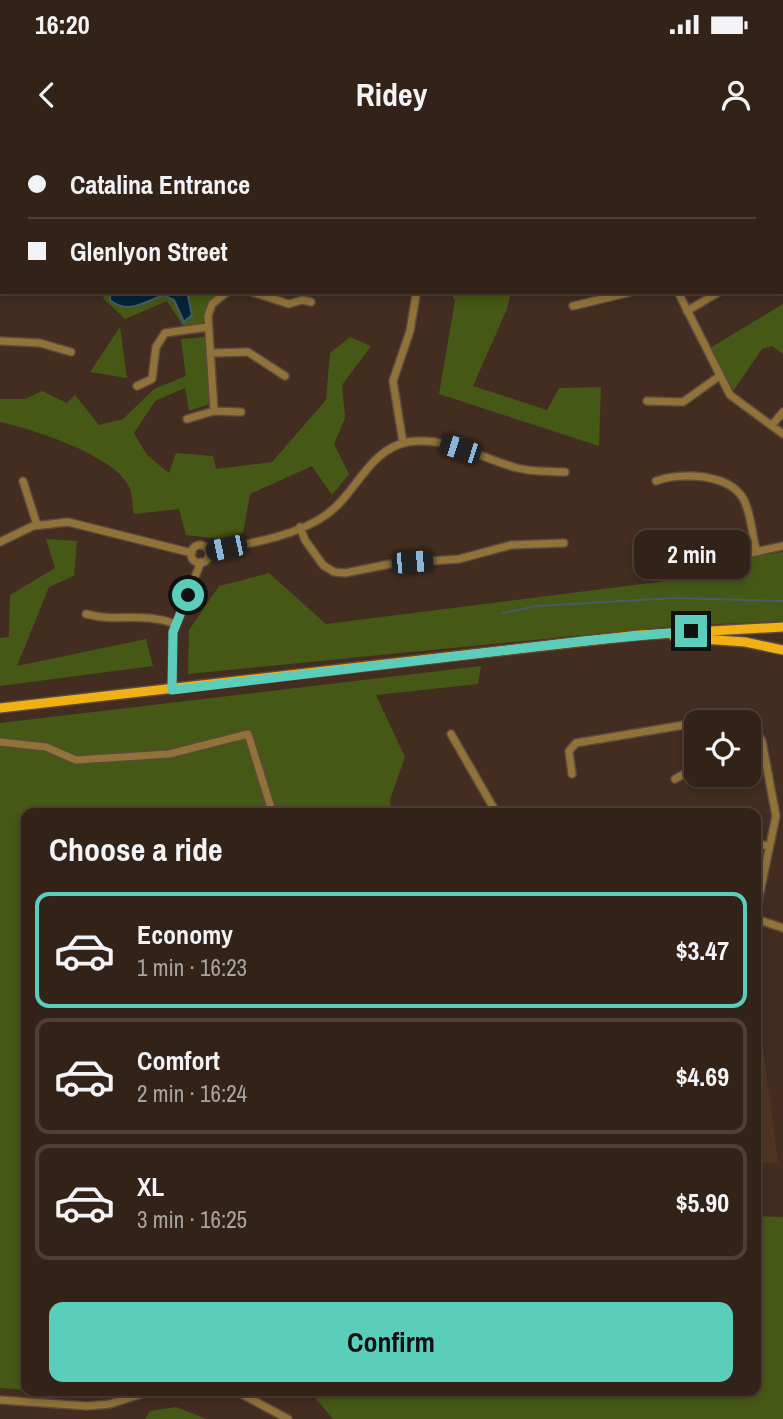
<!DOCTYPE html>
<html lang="en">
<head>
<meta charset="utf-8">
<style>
  :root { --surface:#322218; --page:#3a2a21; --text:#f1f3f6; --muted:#a8a4a2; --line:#4d3f37; --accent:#5bcebb }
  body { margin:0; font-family:"Archivo Narrow",sans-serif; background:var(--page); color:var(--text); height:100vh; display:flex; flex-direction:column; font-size:26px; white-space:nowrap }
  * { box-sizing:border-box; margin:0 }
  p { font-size:23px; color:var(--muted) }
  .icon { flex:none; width:38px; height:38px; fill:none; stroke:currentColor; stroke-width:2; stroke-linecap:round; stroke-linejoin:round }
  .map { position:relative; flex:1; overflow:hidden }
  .drawer { position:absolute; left:21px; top:668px; width:740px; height:588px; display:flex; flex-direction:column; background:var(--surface); border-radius:14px; box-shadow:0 4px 10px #0003,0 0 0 2px var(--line) }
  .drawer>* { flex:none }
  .guide { position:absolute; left:0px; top:0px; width:784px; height:154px; box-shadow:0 4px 10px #0003,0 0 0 2px var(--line); display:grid; align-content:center; height:154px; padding:0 28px; background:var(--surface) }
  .tools { position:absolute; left:684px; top:570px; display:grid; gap:14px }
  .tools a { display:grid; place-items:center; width:77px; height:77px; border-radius:14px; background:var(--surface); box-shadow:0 4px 10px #0003,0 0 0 2px var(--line); font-size:35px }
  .end { position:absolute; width:32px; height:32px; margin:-16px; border:9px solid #5bcebb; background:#111; box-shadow:0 0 0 4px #111 }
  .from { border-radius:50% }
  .bubble { position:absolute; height:49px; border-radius:14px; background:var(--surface); box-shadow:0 4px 10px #0003,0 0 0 2px var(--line); font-size:23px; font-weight:700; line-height:49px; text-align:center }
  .car { position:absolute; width:21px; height:42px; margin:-21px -10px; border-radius:9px; box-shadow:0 0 5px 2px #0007; background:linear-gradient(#222 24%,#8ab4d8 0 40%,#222 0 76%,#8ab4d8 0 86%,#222 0) }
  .guide b { display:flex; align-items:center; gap:24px; height:66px; font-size:26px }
  .guide b+b { border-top:2px solid var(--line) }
  .guide i { width:18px; height:18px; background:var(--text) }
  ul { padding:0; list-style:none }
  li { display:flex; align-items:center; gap:21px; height:116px; margin:0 14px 10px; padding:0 14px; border:4px solid var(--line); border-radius:14px }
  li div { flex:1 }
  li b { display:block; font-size:26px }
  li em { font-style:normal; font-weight:700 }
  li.current { border-color:var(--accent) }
  li>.icon { width:63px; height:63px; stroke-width:1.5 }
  h2 { padding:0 28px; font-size:32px; line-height:84px }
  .button { display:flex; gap:14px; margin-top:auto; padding:14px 28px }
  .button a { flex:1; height:80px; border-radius:14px; background:var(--accent); color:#111; font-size:28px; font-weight:700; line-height:80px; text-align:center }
  .status { display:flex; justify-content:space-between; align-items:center; height:49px; padding:0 35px; background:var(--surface); direction:ltr }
  .status svg { height:19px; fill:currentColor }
  header { display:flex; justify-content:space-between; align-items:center; height:91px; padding:0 28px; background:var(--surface); font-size:32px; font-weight:700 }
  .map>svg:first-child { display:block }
</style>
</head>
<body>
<div class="status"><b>16:20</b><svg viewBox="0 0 49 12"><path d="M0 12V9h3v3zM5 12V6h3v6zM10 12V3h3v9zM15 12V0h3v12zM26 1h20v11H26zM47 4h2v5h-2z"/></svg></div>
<header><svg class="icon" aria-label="back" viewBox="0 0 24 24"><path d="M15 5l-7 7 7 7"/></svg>Ridey<svg class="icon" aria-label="person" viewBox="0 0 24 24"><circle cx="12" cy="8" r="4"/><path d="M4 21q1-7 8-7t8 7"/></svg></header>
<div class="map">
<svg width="783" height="1279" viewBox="0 0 783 1279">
  <rect width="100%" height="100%" fill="#422d20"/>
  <path fill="#4f3422" d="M756,854l22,168 -22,2z"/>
  <path fill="#465815" d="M106,152h114l-12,12 -6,21 -19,1 -16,-25 -42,18 -22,-21z
    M451,152h60l-4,17 -34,77 74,24 12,-22 42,-1 -2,59 -160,-52 16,-93z
    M783,164v50l-11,-8 -10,3 -28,41 -6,-6 -18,-36z
    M120,187l7,51 -37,-6z
    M205,197l4,67 -20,7 -4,-23 -30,13 -21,32 13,22 22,18 7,-20 37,3 3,13 56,-7 54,-62 4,-47 20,-16 21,9 -29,39 3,33 -11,26 15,30 -17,21 -20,-29 -62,28 -7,39 -22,6 -35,-4 -7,-26 -45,5c-2,-8 -1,-20 -5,-27 -14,-32 -97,-58 -129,-65v-23h25l17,-8 25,12 8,-8 24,30 24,-6 31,-30 32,-13 -5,-37z
    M46,399l31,2 -3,35 -25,11 -32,79 129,-27 7,27 -153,20v-48l9,-1 1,-42 45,-27z
    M783,412v69l-108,5 -487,48 1,-44 30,-44 50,-13 57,51 348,-44 7,-9 13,-5z
    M481,526l-3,18 -102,11 29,62 -15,43 2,14h-366v576l-26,-2v-665z
    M756,1076l27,1v202h-450l-20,-24 2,-4h441z
    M176,1267l31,12h-62l5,-8z"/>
  <path fill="#042437" stroke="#495c66" stroke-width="2" d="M110,152h77l5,23 -8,7 -10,-22 -11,-5c-18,7 -36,20 -53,5z"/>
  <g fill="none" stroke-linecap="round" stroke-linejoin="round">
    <path stroke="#495c66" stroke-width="2" d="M503,473l34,-7 137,-8 109,3"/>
    <defs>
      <path id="minor" d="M177,0v2
        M248,0v2
        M620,0v2
        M316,2v-2
        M782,11l1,-1
        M0,18h2
        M0,31h2
        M782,114h1
        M0,134h2
        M252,152l37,12 13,-4 9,2
        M678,152l52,103 53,39
        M573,166l58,-14
        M687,171l32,-19
        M0,201l40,2 31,9
        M210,213l38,-1 37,24
        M137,246l15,-7 4,-32 9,-14 43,-6
        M647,261l36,1 35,-25
        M214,271l-6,-95 4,-12 15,-12
        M187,279l27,-8 27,1
        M772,285l11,-13
        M403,303l-10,-62 17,-50 6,-36
        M23,341l14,44
        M656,341c24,-9 74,-8 88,19 7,14 8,34 12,49
        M300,387l5,13 18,25 11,7 11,1 45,-9 69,-5 52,-14 53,-2
        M0,402l33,-16 35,-4 124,31
        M191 414a9 9 0 1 1 18 0a9 9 0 1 1-18 0Z
        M209,411c37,-7 86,-14 117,-36 30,-21 43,-66 82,-73 38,-6 73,16 109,26 15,4 32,3 48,4
        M671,430l112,-24
        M86,474c33,9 53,-3 90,10
        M172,549l1,-57 28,-70
        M699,583h25
        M749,589l6,1 7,11 14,75 -20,95
        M451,594l46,80
        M0,602l46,5 30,13 93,-6 79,-20 25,80
        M572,634l-3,-23 7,-8 120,-20
        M675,639l14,-8 4,-7 -6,-40
        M756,704l13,2
        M756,779l27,9
        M236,1251l52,28
        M0,1260l87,6 23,-2 41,-13"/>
      <path id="major" d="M674,497l71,5 38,8
        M0,568l639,-73 144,-8"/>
    </defs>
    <use href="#minor" stroke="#5d493d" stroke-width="10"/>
    <use href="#major" stroke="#5d493d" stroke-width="12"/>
    <use href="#minor" stroke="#917339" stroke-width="7"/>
    <use href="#major" stroke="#efb115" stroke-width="9"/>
  </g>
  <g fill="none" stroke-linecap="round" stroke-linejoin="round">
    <path stroke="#5bcebb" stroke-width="9" d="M188,455l-15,37 -1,58 411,-49 108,-10"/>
  </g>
</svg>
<div class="tools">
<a><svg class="icon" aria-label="locate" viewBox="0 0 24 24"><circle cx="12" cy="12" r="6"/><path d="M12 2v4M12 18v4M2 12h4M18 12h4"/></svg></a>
</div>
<i class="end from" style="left:188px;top:455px"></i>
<i class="end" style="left:691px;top:491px"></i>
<div class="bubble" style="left:634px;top:390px;width:116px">2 min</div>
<i class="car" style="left:460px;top:309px;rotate:288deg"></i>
<i class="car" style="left:226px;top:408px;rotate:258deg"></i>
<i class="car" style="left:412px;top:422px;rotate:85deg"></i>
<div class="guide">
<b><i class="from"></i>Catalina Entrance</b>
<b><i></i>Glenlyon Street</b>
</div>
<section class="drawer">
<h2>Choose a ride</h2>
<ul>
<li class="current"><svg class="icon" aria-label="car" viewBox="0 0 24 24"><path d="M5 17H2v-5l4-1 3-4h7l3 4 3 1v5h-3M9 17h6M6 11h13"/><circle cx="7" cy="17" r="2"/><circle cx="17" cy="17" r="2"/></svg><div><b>Economy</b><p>1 min · 16:23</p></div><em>$3.47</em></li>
<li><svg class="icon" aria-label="car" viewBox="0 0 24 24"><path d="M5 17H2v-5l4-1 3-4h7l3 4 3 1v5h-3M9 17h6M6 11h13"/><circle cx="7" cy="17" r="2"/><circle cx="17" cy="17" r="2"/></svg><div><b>Comfort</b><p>2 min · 16:24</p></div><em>$4.69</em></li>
<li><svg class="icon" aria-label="car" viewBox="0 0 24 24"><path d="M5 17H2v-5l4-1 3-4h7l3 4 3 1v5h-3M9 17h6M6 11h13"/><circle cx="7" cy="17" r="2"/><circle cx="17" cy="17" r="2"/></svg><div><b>XL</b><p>3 min · 16:25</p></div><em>$5.90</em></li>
</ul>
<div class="button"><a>Confirm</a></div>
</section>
</div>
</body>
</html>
